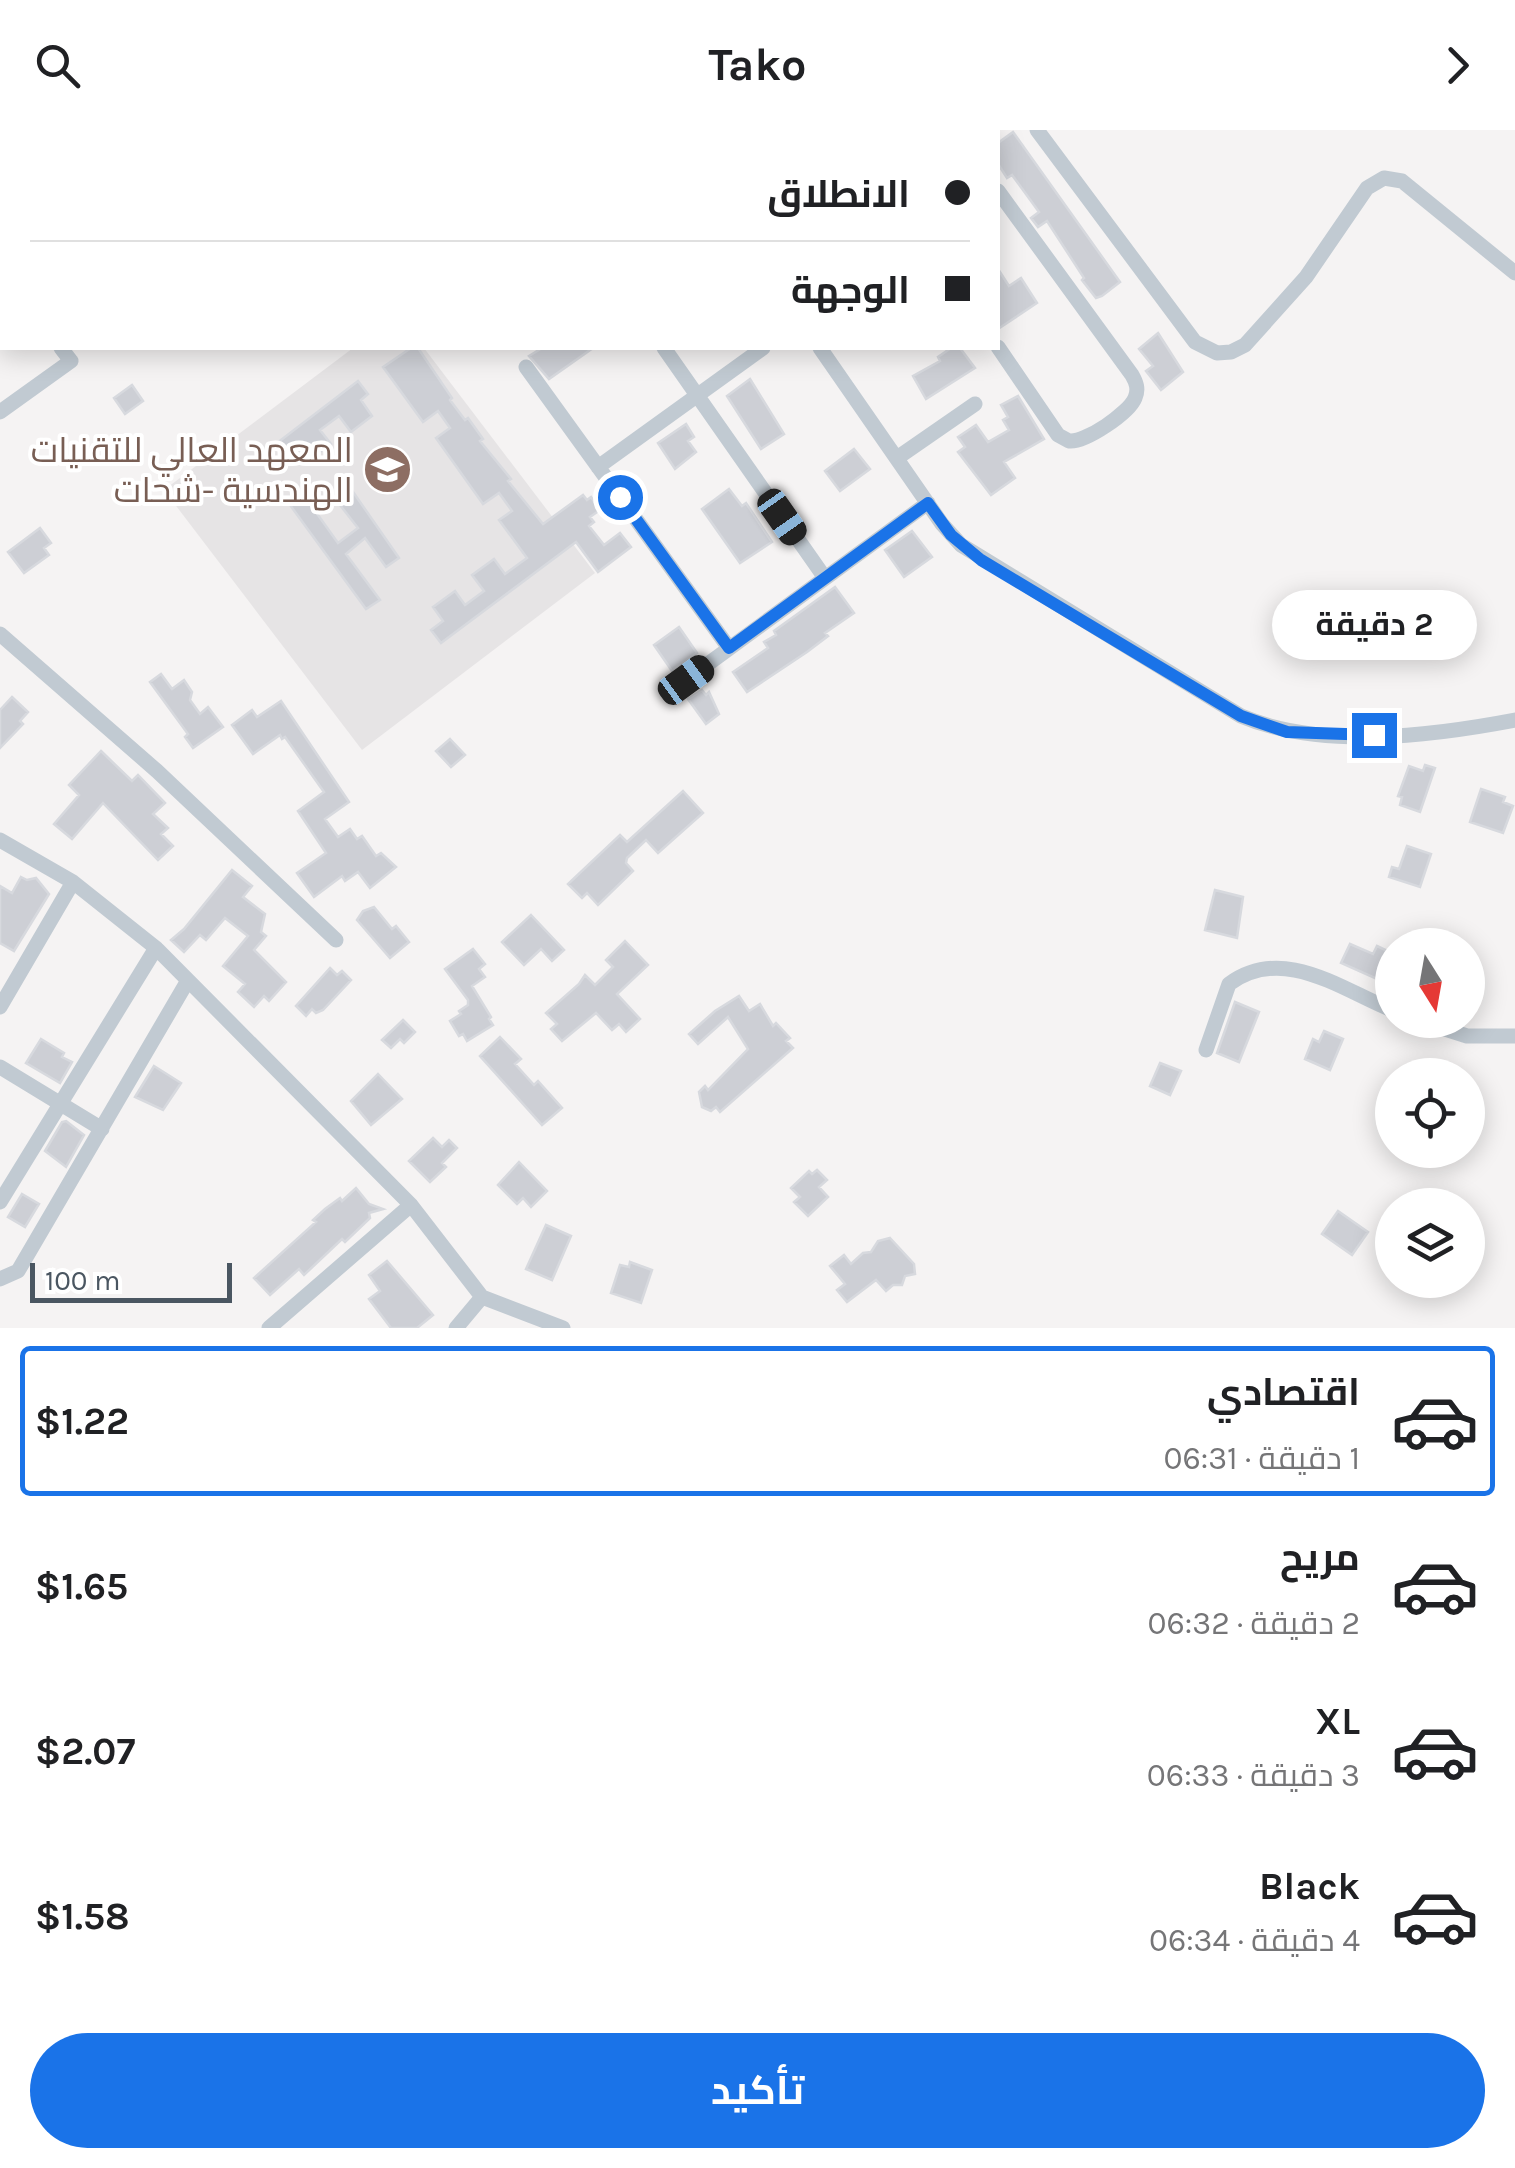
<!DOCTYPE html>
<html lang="ar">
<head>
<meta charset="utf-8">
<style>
  :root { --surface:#fff; --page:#f6f6f6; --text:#202124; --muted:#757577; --line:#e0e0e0; --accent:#1a73e8 }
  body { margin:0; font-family:Karla,Cairo,sans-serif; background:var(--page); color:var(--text); direction:rtl; height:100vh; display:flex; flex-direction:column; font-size:38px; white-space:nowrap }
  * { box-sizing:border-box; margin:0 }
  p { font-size:32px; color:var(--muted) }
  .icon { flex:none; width:55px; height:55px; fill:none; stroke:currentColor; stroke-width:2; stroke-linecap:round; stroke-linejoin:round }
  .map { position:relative; height:1198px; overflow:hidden; direction:ltr }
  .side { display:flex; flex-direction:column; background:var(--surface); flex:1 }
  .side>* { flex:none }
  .guide { position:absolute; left:0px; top:0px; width:1000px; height:220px; box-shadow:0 5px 25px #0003; direction:rtl; display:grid; align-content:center; height:220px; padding:0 30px; background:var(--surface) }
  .needle { width:65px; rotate:169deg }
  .fabs { position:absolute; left:1375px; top:798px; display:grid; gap:20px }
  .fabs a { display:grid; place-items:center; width:110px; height:110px; border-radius:50%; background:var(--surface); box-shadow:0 5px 25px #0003; font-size:50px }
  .scale { position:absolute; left:30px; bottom:25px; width:202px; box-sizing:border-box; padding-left:10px; border:5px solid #4a5661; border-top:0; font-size:28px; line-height:35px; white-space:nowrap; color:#4a5661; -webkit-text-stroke:8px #fff; paint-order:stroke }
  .end { position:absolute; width:45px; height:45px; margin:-22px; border:12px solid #1a73e8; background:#fff; box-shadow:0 0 0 5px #fff }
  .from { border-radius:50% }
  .bubble { position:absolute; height:70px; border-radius:35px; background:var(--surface); box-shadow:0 5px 25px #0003; font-size:32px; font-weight:700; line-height:70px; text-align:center; direction:rtl }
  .car { position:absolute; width:30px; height:60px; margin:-30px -15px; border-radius:12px; box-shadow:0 0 8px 2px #0007; background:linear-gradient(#222 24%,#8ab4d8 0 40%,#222 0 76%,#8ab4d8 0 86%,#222 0) }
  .guide b { display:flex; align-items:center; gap:35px; height:95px; font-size:38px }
  .guide b+b { border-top:2px solid var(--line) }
  .guide i { width:25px; height:25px; background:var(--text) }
  ul { padding:18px 0 0; list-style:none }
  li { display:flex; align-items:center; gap:30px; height:150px; margin:0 20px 15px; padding:0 10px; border:5px solid transparent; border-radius:10px }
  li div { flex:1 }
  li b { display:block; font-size:38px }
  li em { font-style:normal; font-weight:700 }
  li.current { border-color:var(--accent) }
  li>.icon { width:90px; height:90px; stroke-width:1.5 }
  .cta { display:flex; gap:20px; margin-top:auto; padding:20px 30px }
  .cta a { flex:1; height:115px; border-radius:60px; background:var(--accent); color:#fff; font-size:40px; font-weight:700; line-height:115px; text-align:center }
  header { display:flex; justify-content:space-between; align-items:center; height:130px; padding:0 30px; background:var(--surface); font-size:45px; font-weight:700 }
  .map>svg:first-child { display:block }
</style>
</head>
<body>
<header><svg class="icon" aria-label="forward" viewBox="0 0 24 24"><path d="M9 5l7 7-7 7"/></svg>Tako<svg class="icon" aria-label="search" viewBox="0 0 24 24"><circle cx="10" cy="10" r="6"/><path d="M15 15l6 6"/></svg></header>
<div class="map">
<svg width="1515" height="1198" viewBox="0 0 1515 1198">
  <rect width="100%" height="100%" fill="#f5f3f3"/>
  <path fill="#e6e4e5" d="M353,218h71l171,225 -233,177 -198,-260z"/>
  <path fill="#cdcfd5" stroke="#d7d9de" stroke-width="2.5" d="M1013,2l107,150 -18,14 -6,2 -14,-18 2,-2 -37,-57 -9,6 -7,-9 8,-6 -27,-37 -5,3 -9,-14v-21z
    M998,139l11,17 12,-8 16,25 -39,26z
    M1158,203l25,39 -22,18 -15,-19 7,-5 -14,-17z
    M411,218h7l34,50 -2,2 15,20 3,-2 15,21 -3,2 31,38 -3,2 35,43 40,-29 4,5 4,-3 9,13 -10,7 4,5 -5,4 15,19 16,-12 11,14 -33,25 -22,-30 -135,101 -10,-13 12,-9 -10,-14 22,-16 10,14 19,-14 -12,-16 22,-16 11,15 22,-16 -28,-38 13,-9 -13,-18 -16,11 -47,-66 14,-10 -12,-17 -15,11 -40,-55z
    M542,218h51l-44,31 -20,-23z
    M951,218h9l15,20 -49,31 -13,-23 27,-15 -2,-4z
    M750,249l34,55 -23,15 -34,-53z
    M358,251l10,13 -7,6 11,16 -21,16 -12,-16 -19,14 11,14 -22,16 -11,-13 -12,9 -9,-13z
    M132,255l11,16 -18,13 -11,-16z
    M1018,266l26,43 -40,23 11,16 -24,17 -33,-43 7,-5 -7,-10 18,-12 12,17 21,-12 -6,-10 5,-3 -7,-12z
    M686,294l8,13 -6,4 8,11 -21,17 -17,-26z
    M854,319l16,20 -30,22 -15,-20z
    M351,359l48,69 -13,9 -21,-29 -19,16 34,46 -14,9 -76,-104 13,-11 35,49 20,-15 -22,-28z
    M729,359l13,17 4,-3 26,39 -32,21 -38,-54z
    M40,398l11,15 -7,5 5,7 -25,18 -16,-21z
    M912,401l20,26 -28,20 -19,-27z
    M835,457l19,26 -29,20 3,3 -21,16 -60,40 -14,-20 35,-24 -4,-6 12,-7 -2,-4z
    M679,497l18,26 -25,18 -18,-26z
    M161,544l11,15 12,-9 8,12 -2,8 10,14 8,-7 15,20 -30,21 -8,-11 3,-3 -38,-52z
    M702,560l4,5 3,-3 10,22 -13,10 -18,-25z
    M12,567l16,15 -8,9 3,3 -23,24v-38z
    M281,571l68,101 -24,17 13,18 12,-8 7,10 5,-3 14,20 5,-3 15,14 -26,21 -12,-16 -13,9 -3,-5 -28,21 -17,-24 29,-20 -28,-42 26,-19 -39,-55 -3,2 -2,-4 -27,19 -21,-29 20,-15 5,7z
    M450,609l15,16 -14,12 -15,-16z
    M101,621l31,30 6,-6 27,28 -12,11 15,14 -7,6 12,12 -15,14 -55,-57 -31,36 -18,-15 25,-29 -10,-10z
    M1425,635l10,3 -15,44 -20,-7 2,-8 -4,-1 11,-30 14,5z
    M1481,659l24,8 -2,5 10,4 -10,27 -33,-11z
    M683,661l20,22 -45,40 -12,-13 -19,18 -1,5 7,8 -35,34 -11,-12 -5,5 -14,-14 52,-49 7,7z
    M1407,716l24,8 -11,33 -31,-10 3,-10 7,2z
    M232,740l20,16 -9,11 22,17 -4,18 5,4 -12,14 32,32 -17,19 -5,-5 -10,11 -16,-15 7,-8 -22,-18 25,-30 -23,-18 -19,22 -6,-5 -16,17 -13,-12 13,-11z
    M21,747l6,3 9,-2 13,16 -35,57 -14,-8v-57l12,7z
    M1215,760l28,7 -6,41 -32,-8z
    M374,777l18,22 4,-3 13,16 -19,16 -33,-38 6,-9z
    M531,785l33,35 -12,11 -11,-12 -17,16 -22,-23z
    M625,811l23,24 -31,29 23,25 -14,13 -7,-8 -7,6 -16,-17 -34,28 -11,-12 6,-5 -11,-11 33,-29 6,-9 10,10 18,-18 -7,-7z
    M1350,814l23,10 4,-8 15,7v10l-8,19 -43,-19z
    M473,819l12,15 -6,5 6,8 -13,9 19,31 -2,2 4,6 -26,16 -4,-7 -4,2 -9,-15 11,-7 -2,-3 9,-6v-5l-23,-31z
    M330,838l7,7 5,-4 9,9 -28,30 -7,3 -4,-4 -6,7 -10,-10z
    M739,866l10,15 11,-7 13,22 3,-3 14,15 -4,3 7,7 -73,64 -4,-5 -5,4 -9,-4 -3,-15 6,-6 3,4 40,-41 -20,-32 -30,27 -9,-10 26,-23z
    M1235,872l24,10 -20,50 -22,-9z
    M403,890l12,12 -11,11 -4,-4 -9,9 -9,-8z
    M1324,901l19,8 -13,31 -25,-11 8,-20 6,3z
    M500,907l21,22 -6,5 19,21 4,-4 24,27 -20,17 -62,-69z
    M41,909l23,14 -2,4 10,5 -12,21 -34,-20z
    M1160,933l21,8 -11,24 -20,-9z
    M154,936l27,17 -18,27 -28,-13z
    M378,944l24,25 -31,26 -20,-24z
    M66,991l18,14 -18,32 -21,-16 17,-29z
    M433,1008l9,9 7,-7 8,8 -15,15 4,4 -16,15 -21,-21z
    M519,1032l28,29 -16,16 -8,-9 -6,6 -19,-19z
    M817,1040l10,10 -8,7 9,10 -20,19 -14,-14 6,-5 -9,-9 18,-17 3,3z
    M356,1058l13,16 14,5 -14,4 1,5 -25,24 -3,-3 -38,36 -5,-6 -29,26 -16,-17 62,-56 -3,-2 12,-11 15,-11 2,3z
    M22,1064l17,10 -14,23 -17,-10z
    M1338,1081l30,21 -16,23 -30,-21z
    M546,1095l25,11 -19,44 -26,-11z
    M890,1108l24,26 1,10 -10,2 -3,9h-9l-7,6 -10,-11 -29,22 -10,-12 8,-6 -15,-18 14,-11 7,9 12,-11 8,-1 7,-11z
    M387,1131l46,54 -16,13h-26l-22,-29 11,-8 -11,-16z
    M630,1132l22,8 -11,33 -30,-10 9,-28 9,2z"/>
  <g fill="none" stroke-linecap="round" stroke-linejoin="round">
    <defs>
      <path id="trunk" d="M141,2l3,-2
        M0,104l2,-1"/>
    </defs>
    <use href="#trunk" stroke="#7690ad" stroke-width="30"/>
    <path stroke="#c1cad2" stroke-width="15" d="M669,0l2,2
      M847,0l1,2
      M953,0l2,2
      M1037,0l158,212 22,11 14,-1 14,-7 61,-68 61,-89 17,-10 18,3 113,92
      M998,61l134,184c4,7 7,14 3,23 -6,15 -50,45 -66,43l-11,-6 -60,-88
      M0,132l2,3
      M664,218l161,230
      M820,218l122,176 19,21 280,171c80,34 190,20 274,4
      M526,237l203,281
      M0,282l71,-51 -10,-13
      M897,328l78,-54
      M598,337l165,-119
      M0,504l157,137 179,169
      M686,550l242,-177
      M0,710l73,42 83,66 255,257 71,92 -26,31
      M0,877l73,-125
      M1417,890l50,16h48
      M1206,920l23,-66c54,-40 113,6 163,26
      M0,937l102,62
      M0,1072l156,-254
      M0,1149l18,-8 169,-289
      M482,1167l81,31
      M269,1198l142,-123"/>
    <use href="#trunk" stroke="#9fb4c9" stroke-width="25"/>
  </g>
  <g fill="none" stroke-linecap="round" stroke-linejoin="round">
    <path stroke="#1a73e8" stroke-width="12" d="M620,367l109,151 199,-145 23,32 30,25 260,156 46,16 87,3"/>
  </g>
  <defs>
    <symbol id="university-disc" viewBox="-11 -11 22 22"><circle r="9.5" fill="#8d6e63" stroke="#fff"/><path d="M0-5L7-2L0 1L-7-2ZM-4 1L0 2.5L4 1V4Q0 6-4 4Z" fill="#fff"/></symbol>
  </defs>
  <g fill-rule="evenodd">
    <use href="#university-disc" x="360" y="312" width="55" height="55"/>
  </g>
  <g text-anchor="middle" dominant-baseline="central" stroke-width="8" stroke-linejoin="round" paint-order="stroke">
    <g font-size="35" fill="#785e54" stroke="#fff" text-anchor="end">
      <text x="353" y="320">المعهد العالي للتقنيات<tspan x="353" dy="40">الهندسية -شحات</tspan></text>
    </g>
  </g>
</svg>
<div class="fabs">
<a><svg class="needle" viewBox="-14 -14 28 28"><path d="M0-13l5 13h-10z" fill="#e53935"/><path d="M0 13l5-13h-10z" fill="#757577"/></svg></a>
<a><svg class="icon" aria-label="locate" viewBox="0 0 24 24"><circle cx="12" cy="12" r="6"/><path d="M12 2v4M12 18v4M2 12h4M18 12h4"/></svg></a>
<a><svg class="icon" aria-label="layers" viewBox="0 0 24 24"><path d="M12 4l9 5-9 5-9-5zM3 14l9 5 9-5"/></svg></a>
</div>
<div class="scale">100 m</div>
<i class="end from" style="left:620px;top:367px"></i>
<i class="end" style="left:1374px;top:605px"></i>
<div class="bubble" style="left:1272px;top:460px;width:205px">2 دقيقة</div>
<i class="car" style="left:782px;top:387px;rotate:145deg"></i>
<i class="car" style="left:686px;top:550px;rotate:54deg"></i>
<div class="guide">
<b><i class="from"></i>الانطلاق</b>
<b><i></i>الوجهة</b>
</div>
</div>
<section class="side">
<ul>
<li class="current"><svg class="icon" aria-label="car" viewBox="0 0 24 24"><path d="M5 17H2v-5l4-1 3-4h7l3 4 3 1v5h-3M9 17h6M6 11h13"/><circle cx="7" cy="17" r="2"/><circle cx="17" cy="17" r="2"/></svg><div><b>اقتصادي</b><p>1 دقيقة · 06:31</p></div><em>$1.22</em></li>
<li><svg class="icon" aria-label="car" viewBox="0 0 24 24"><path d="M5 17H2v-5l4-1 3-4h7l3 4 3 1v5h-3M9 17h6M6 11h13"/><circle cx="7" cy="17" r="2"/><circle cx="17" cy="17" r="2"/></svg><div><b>مريح</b><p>2 دقيقة · 06:32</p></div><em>$1.65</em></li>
<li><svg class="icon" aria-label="car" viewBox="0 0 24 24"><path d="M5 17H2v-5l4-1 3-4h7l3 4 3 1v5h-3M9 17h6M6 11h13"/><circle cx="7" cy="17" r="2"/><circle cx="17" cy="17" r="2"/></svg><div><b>XL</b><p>3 دقيقة · 06:33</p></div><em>$2.07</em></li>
<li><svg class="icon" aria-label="car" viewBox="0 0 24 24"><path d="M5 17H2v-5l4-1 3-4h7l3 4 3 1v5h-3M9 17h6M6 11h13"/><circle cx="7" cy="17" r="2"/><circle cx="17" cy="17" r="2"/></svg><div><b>Black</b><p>4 دقيقة · 06:34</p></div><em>$1.58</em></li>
</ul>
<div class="cta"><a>تأكيد</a></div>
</section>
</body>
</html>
